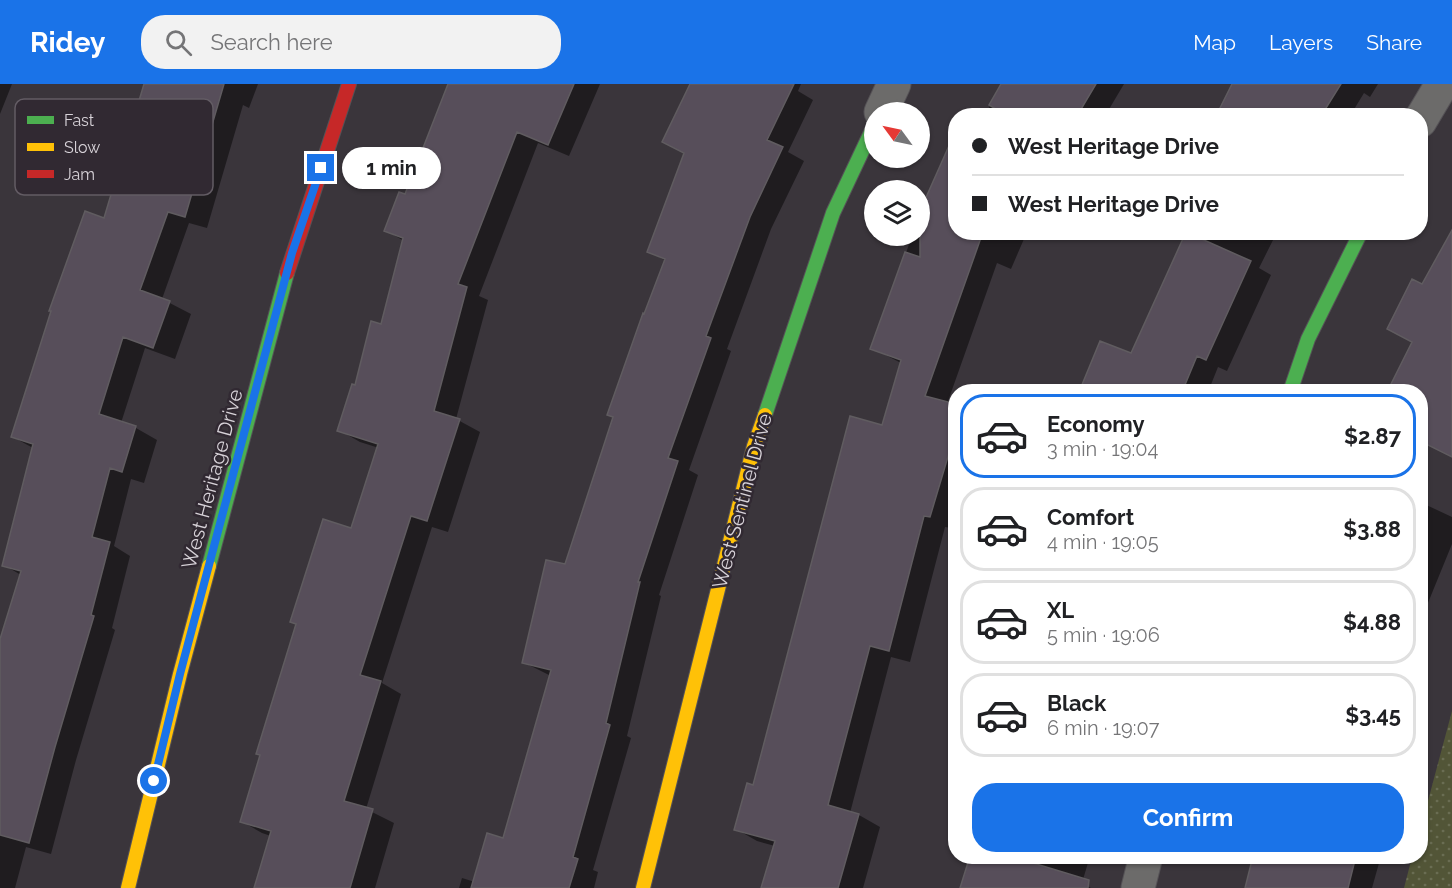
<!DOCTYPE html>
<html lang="en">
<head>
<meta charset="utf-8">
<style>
  :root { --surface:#fff; --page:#f2f2f2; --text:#202124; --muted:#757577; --line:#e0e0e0; --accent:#1a73e8 }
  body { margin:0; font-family:Raleway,sans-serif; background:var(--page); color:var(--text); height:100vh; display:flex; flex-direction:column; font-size:22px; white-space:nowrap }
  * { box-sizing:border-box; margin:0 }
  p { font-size:20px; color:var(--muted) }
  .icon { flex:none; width:33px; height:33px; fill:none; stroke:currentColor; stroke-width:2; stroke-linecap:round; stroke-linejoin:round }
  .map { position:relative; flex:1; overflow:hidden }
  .details { position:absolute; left:948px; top:300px; width:480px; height:480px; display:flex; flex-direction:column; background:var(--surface); border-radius:24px; box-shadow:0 2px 4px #0004 }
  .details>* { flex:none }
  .guide { position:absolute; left:948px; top:24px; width:480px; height:132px; border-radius:24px; box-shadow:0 2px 4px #0004; display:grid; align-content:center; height:132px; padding:0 24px; background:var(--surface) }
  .needle { width:39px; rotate:303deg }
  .fabs { position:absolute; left:864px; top:18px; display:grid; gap:12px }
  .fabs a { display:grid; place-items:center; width:66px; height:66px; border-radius:50%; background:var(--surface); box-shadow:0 2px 4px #0004; font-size:30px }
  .end { position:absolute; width:27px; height:27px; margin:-14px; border:8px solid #1a73e8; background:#fff; box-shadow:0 0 0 3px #fff }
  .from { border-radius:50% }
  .bubble { position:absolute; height:42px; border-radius:21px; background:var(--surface); box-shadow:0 2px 4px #0004; font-size:20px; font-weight:700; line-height:42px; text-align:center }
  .guide b { display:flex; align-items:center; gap:21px; height:57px; font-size:22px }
  .guide b+b { border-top:2px solid var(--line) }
  .guide i { width:15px; height:15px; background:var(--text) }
  ul { padding:10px 0 0; list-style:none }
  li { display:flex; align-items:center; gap:18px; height:84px; margin:0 12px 9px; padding:0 12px; border:3px solid var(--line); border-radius:24px }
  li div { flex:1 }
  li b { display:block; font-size:22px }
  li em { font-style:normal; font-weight:700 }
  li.selected { border-color:var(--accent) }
  li>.icon { width:54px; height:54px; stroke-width:1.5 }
  .button { display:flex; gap:12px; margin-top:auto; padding:12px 24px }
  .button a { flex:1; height:69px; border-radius:24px; background:var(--accent); color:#fff; font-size:24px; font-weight:700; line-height:69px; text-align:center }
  header { display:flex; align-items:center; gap:36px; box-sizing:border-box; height:84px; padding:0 30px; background:var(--accent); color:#fff }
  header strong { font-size:28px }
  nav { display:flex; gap:33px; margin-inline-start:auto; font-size:21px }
  .search { width:420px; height:54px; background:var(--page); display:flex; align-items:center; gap:15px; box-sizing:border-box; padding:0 21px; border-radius:24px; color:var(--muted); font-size:22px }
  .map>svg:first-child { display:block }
</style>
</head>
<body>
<header>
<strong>Ridey</strong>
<div class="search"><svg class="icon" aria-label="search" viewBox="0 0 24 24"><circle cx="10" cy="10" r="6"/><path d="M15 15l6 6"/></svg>Search here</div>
<nav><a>Map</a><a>Layers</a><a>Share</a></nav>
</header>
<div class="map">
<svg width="1452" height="804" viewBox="0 0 1452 804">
  <defs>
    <pattern id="grass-dots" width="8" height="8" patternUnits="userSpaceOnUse" patternTransform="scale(1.5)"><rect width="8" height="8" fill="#525537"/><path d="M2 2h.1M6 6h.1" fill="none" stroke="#6a6d53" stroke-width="1.8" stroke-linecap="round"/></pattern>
  </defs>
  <rect width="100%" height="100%" fill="#3a353b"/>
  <path fill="url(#grass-dots)" d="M1452,627v177h-48l8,-31 8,-1 1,-29z"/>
  <path fill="#0007" d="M0,0h12l-12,30z
    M165,0h93l-9,24 -6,-3 -36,123 -18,-5 -27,76 29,15 -16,45 -30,-11 -24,75 15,5 21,12 -13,43 -13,-4 -17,67 16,10 -18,72 3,2 -39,130 -25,94 -25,-7 -11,41h-15v-244l21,-69 -17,-10 29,-117 -20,-11z
    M448,0h152l-31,72 -31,-13 -59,153 9,4 -32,119 24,13 -32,100 -16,-5 -50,156 19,11 -35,115 28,14 -19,65h-119l15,-52 -9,-3 -21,-12 111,-291 27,-82 -19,-6 -21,-12 43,-104 22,-85 -19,-11 21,-34z
    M692,0h109l-3,7 15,9 -25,52 16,9 -33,68 -44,120 4,2 -42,119 9,5 -39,120 2,1 -34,140 4,2 -38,132 5,2 -4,16h-135l3,-10 13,4 29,-42 47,-164 -28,-14 43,-96 100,-305 -17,-10 36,-97 -21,-12z
    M1003,0h121l-19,32h-121z
    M1243,0h135l-8,13 -6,-4 -14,23h-132z
    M956,50v98h71l-16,37 -14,-6 -50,141 9,2v109l-4,13 -7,-1 -35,135 -19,-5 -41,156 9,2 21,12 -17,61h-100l12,-42 -18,-5 -21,-12 18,-43 129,-359 18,-64 -29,-15 40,-112h8v-21z
    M1188,148h89l-18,36 12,7 -44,96 -9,-4 -10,25h-127l51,-37z
    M1420,418l32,15v27l-31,76z
    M971,772h119l-8,27 9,5h-129z
    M1255,772h126l-9,32h-125z"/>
  <path fill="#574e5a" stroke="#605c60" stroke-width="1.5" d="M144,0h80l-39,133 -17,-5 -28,78 30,11 -17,47 -30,-11 -24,77 37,12 -14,46 -12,-4 -18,69 18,5 -19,73 3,1 -39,131 -26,96 -29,-8v-196l21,-68 -19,-5 31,-122 -22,-7 40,-126h-2l36,-100 19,7z
    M448,0h126l-26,61 -31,-13 -59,152 9,3 -33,124 26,8 -33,102 -16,-5 -51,159 21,6 -37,120 29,8 -23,79h-96l17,-57 -31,-9 20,-67 -4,-1 40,-130 -6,-2 33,-103 28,9 27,-84 -41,-13 15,-47 3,1 16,-64 10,3 22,-86 -19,-7 15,-39 6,2z
    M690,0h104l-27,56 16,7 -33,70 -44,119 5,2 -43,120 10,3 -40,121h2l-34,141 4,2 -37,132 5,2 -9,29h-98l16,-55 16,5 48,-168 -29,-7 24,-103 19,4 48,-147 -6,-2 36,-102 1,1 21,-55 -18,-7 37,-99 -22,-11z
    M1001,0h95l-19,32h-70l-18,-11z
    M1232,0h109l-20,32h-105z
    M956,46v102h27l-58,164 31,8v26l-26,87 -6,-1 -35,135 -19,-5 -42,159 31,9 -21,74h-77l14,-47 -41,-11 13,-47 6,2 97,-369 32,9 19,-65 -31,-11 35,-97 15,5v-46z
    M1452,146v227l-32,-16v-49h-33l25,-50 -25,-13 25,-50 10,5z
    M1186,148l65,29 -45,99 -9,-4 -15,36h-103l21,-51 31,12z
    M970,772h40l79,24 -1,8h-128z
    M1253,772h103l-8,32h-103z"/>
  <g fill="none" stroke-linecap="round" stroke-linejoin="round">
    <defs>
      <path id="street" d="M881,28l13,-28
        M1420,37l22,-37
        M1138,804l8,-32"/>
      <path id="fast" d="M1290,308l18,-53 53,-107
        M765,331l68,-202 41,-87
        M209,482l78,-293"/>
      <path id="slow" d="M128,804l52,-214 29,-108
        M643,804l111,-442 11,-31"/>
      <path id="jam" d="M287,189l62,-189"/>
    </defs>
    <use href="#street" stroke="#555256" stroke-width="35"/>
    <use href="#fast" stroke="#555256" stroke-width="16"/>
    <use href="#slow" stroke="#555256" stroke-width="16"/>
    <use href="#jam" stroke="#555256" stroke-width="16"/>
    <use href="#street" stroke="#6c6b6a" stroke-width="33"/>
    <use href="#fast" stroke="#4caf50" stroke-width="14"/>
    <use href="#slow" stroke="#ffc107" stroke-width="14"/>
    <use href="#jam" stroke="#c62828" stroke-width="14"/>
  </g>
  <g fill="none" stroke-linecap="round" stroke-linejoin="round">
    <path stroke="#1a73e8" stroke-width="8" d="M154,697l26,-107 112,-421 29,-85"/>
  </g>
  <g text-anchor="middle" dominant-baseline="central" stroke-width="5" stroke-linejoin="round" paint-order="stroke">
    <g font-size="20" fill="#d7d2d8" stroke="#312932">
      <text transform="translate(212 395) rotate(-75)">West Heritage Drive</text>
      <text transform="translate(742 417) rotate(-75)">West Sentinel Drive</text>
    </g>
  </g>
  <rect x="15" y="15" width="198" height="96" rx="9" fill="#312932" stroke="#635c64" stroke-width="1.5"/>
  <rect x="27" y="32" width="27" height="8" fill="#4caf50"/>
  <rect x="27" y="59" width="27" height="8" fill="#ffc107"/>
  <rect x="27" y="86" width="27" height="8" fill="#c62828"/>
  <g font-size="16" fill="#d7d2d8">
    <text x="64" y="42">Fast</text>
    <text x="64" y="69">Slow</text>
    <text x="64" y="96">Jam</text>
  </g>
</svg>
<div class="fabs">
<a><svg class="needle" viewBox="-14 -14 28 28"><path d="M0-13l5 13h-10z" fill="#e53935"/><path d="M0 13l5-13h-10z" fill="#757577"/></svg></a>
<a><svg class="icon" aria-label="layers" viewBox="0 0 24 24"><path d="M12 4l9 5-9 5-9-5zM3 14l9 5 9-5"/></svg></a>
</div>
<i class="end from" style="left:154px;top:697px"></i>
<i class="end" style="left:321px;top:84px"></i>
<div class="bubble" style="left:342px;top:63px;width:99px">1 min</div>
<div class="guide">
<b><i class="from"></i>West Heritage Drive</b>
<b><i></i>West Heritage Drive</b>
</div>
<section class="details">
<ul>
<li class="selected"><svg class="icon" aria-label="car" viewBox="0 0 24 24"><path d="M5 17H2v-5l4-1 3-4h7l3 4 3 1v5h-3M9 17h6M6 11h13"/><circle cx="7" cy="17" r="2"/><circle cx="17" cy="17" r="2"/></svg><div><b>Economy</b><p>3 min · 19:04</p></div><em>$2.87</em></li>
<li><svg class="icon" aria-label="car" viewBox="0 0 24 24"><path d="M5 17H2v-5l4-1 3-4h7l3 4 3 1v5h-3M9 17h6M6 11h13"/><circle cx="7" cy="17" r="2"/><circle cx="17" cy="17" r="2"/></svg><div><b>Comfort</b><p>4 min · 19:05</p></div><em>$3.88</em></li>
<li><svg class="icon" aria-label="car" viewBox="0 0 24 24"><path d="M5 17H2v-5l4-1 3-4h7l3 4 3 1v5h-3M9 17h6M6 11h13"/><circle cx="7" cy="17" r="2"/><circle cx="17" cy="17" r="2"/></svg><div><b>XL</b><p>5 min · 19:06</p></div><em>$4.88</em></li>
<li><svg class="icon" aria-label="car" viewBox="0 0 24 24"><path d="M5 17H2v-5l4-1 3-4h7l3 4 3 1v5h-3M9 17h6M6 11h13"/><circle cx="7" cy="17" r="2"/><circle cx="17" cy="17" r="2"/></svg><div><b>Black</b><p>6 min · 19:07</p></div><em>$3.45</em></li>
</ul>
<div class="button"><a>Confirm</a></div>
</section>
</div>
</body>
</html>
